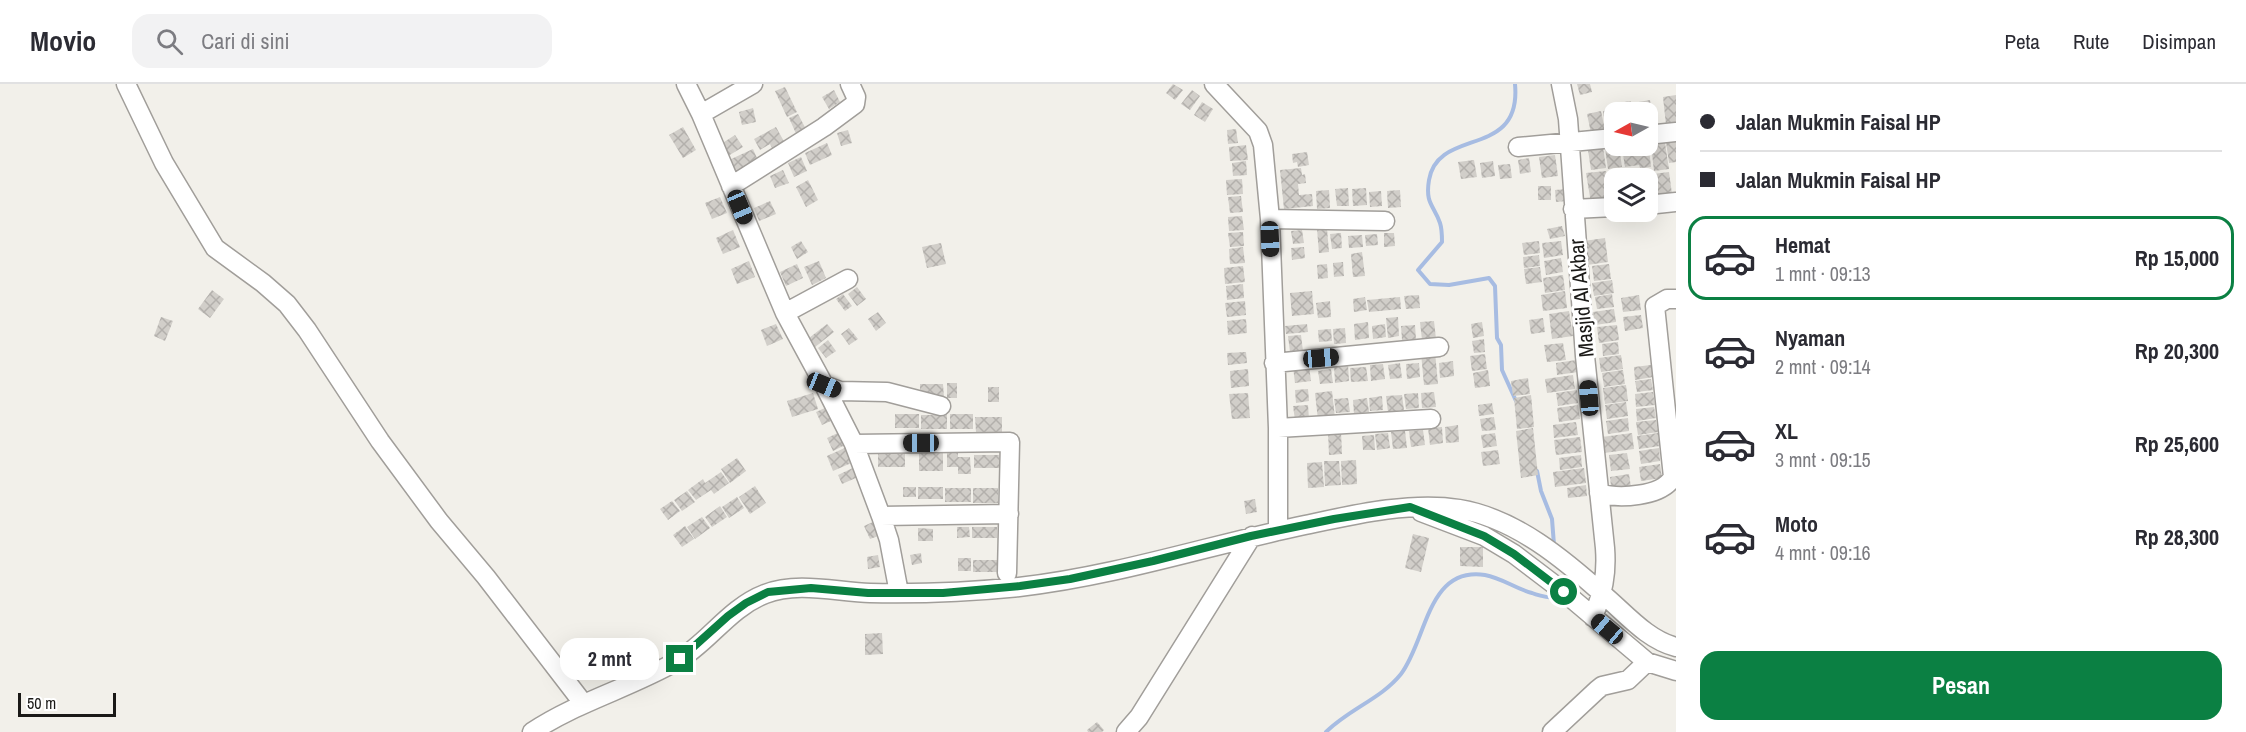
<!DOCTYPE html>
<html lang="id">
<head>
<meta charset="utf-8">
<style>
  :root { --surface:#fff; --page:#f2f2f3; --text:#2b2b33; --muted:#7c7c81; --line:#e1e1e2; --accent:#0b8043 }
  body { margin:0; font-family:"Archivo Narrow",sans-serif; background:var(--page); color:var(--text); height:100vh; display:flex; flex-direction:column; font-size:22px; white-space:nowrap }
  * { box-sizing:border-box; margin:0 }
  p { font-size:20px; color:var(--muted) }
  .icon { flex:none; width:33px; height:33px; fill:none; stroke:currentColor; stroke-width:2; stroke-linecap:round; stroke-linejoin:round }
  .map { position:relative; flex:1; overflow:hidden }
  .panel { display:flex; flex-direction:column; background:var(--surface); width:570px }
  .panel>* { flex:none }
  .hud { display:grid; align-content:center; height:132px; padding:0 24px; background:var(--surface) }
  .needle { width:39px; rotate:262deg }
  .controls { position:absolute; left:1604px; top:18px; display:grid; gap:12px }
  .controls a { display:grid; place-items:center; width:54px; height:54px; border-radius:12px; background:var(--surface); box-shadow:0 6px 24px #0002; font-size:30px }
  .scale { position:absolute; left:18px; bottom:15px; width:98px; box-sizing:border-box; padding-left:6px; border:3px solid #1a1917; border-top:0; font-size:16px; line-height:21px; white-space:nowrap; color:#1a1917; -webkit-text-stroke:4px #fff; paint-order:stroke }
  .end { position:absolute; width:27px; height:27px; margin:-14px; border:8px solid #0b8043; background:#fff; box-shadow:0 0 0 3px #fff }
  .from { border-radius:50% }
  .bubble { position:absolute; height:42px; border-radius:18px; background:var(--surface); box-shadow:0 6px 24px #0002; font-size:20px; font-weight:700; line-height:42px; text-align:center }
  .car { position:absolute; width:18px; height:36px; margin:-18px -9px; border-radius:8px; box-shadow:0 0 4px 2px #0007; background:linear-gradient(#222 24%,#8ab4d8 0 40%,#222 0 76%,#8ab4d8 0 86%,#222 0) }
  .hud b { display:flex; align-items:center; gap:21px; height:57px; font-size:22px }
  .hud b+b { border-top:2px solid var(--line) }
  .hud i { width:15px; height:15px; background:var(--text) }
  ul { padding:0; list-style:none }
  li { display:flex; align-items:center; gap:18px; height:84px; margin:0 12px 9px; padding:0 12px; border:3px solid transparent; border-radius:18px }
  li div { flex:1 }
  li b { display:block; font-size:22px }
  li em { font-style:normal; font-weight:700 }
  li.on { border-color:var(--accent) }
  li>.icon { width:54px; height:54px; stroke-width:1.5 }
  .primary-button { display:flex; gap:12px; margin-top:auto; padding:12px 24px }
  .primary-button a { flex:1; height:69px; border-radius:18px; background:var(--accent); color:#fff; font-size:24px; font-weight:700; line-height:69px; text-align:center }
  header { display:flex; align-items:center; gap:36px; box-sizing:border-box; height:84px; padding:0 30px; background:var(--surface); border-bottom:2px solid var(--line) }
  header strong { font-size:28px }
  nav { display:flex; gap:33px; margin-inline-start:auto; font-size:21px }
  .search { width:420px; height:54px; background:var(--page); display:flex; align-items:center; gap:15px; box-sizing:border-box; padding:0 21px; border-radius:18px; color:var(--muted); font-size:22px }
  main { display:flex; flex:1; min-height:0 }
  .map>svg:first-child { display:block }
</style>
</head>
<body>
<header>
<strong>Movio</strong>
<div class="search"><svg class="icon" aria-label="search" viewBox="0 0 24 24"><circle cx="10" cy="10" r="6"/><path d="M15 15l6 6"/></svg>Cari di sini</div>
<nav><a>Peta</a><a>Rute</a><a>Disimpan</a></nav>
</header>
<main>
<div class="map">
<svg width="1676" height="648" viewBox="0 0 1676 648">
  <defs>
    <pattern id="building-cross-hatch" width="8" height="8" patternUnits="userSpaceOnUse" patternTransform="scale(1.5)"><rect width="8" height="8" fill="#d1cec9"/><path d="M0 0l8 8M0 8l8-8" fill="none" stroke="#b3b0ac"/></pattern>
  </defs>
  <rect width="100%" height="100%" fill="#f2f0ea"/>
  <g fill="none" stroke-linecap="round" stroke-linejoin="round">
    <path stroke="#a7bce2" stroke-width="4" d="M1515,0c7,76 -77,42 -86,96 -4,24 5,25 11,43 2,6 2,13 2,19l-24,28 12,14 19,1 40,-7 6,8 2,52 4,7 1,25 14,31
      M1537,387l4,20 11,28 2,26
      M1326,648c23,-23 55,-33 75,-58 26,-34 26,-108 84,-99 17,3 31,14 47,18 7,3 15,4 22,5l1,-7"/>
  </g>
  <path fill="url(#building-cross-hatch)" d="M1173,0l10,6 -8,10 -9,-7z
    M1577,0h13l2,8 -12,3z
    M785,3l12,25 -10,5 -12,-26z
    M834,6l6,12 -11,7 -7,-12z
    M1192,6l8,6 -10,14 -9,-6z
    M1676,11v29l-10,1 -3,-28z
    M1650,16l3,21h-6v-9h-13l-1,-9z
    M1631,17l1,11h-13l-1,-9z
    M1202,18l11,7 -8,13 -11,-7z
    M753,24l3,14 -14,3 -3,-13z
    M1617,25l1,3h-4v17l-8,1 -3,-19z
    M1601,27l4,19 -14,3 -4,-19z
    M798,30l10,19 -10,5 -9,-20z
    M683,43l13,23 -13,8 -14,-23z
    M776,43l10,18 -12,7 -4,-8 -10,6 -6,-11z
    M1236,45l2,14 -10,1 -1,-14z
    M848,46l4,13 -11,3 -4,-13z
    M735,51l8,12 -15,9 -7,-12z
    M1676,57v21l-7,1 -3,-21z
    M827,59l5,12 -22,10 -5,-12z
    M1665,59l4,26 -15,2 -3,-26z
    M1246,61l2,15 -18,1 -1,-14z
    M1619,62l3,21 -14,2 -3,-21z
    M1636,62v4l13,-1 2,18 -11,1 -1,-3 -14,2 -3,-19z
    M1603,63l3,21 -15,2 -3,-20z
    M753,65l7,16 -25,11 -6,-16z
    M1307,68l2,13 -11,2 -1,-5 -4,1 -1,-9z
    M1555,71l3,21 -16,2 -3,-21z
    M801,73l6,14 -13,6 -6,-14z
    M1529,74l2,14 -11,2 -2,-14z
    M1474,76l3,17 -16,2 -3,-17z
    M1246,77l1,14 -14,1 -1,-13z
    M1493,77l2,15 -13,2 -2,-15z
    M1510,80l2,14 -12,1 -2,-14z
    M1301,84l1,7 3,-1 1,9 -8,1 1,11 13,-1 1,12 -29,3 -4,-39z
    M783,86l6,13 -14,5 -5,-12z
    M1606,87l4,29 -19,3 -5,-30z
    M1639,87l1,7h-15l-1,-5z
    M1622,88l1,6h-9v20h-2l-4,-25z
    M1653,88v2l16,-2 3,22 -25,1v-17h-5v-4z
    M1242,95l1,15 -16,1 -1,-15z
    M808,96l10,20 -12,7 -10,-20z
    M1538,102h13v14h-13z
    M1348,104l1,18h-12l-2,-17z
    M1366,104l1,17 -14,1 -1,-17z
    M1566,105l1,12 -11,1 -1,-12z
    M1329,106l1,18 -13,1 -1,-18z
    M1400,106l1,17 -13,1 -1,-17z
    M1381,107l1,15 -12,1 -1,-15z
    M1241,112l2,16 -13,1 -2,-16z
    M720,113l7,16 -15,6 -7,-16z
    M770,117l6,13 -17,7 -5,-13z
    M1242,132l2,14 -15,1 -1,-14z
    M1562,142l3,10 -15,3 -3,-10z
    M1317,145h10l2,23 -10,1z
    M733,146l7,17 -17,7 -7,-16z
    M1302,146l2,13 -11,1 -2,-13z
    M1243,148l1,14 -14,1 -2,-14z
    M1341,149l1,15 -10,1 -2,-15z
    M1384,149h10l1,13 -11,1z
    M1377,150l1,11 -12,1 -1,-11z
    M1362,151l1,12 -14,1 -1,-12z
    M1605,154l3,24 -21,3 -3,-24z
    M801,157l7,11 -11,7 -6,-12z
    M1539,157l1,12 -16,2 -2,-12z
    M1561,157l2,14 -19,3 -2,-15z
    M941,159l5,21 -19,4 -5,-21z
    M1243,163l2,16 -15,1 -1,-15z
    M1304,163l1,11 -13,2 -1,-12z
    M1362,168l3,24 -12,1 -2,-23z
    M1539,171l1,11 -16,2 -1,-11z
    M1561,174l2,14 -17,3 -2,-14z
    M749,177l6,16 -18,7 -6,-15z
    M819,177l7,17 -14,7 -8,-18z
    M1343,178l1,14 -10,1 -1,-14z
    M797,180l6,14 -17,8 -6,-14z
    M1327,180l1,14 -10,1 -1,-14z
    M1609,180l2,15 -17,2 -2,-15z
    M1243,182l2,16 -20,2 -1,-16z
    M1540,183l2,15 -16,2 -2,-15z
    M1563,191l2,15 -20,3 -2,-15z
    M1612,196l2,13 -20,3 -2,-13z
    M1243,200l1,14 -17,2 -1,-14z
    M857,203l9,12 -9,7 -9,-12z
    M212,206l12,9 -14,19 -12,-9z
    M1312,207l2,23 -22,2 -2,-23z
    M1565,207l2,17 -24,3 -2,-16z
    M843,210l9,12 -7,5 -9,-12z
    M1612,210l2,13 -17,2 -2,-12z
    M1419,211l1,13 -14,1 -2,-13z
    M1639,211l2,15 -18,2 -2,-14z
    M1365,213l2,13 -13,2 -1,-13z
    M1400,213l1,12 -32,3 -2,-12z
    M1245,217l1,14 -19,2 -2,-14z
    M1330,217l1,16 -13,1 -2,-15z
    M1614,225l2,13 -21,3 -2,-13z
    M1569,227l4,25 -21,3 -3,-25z
    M878,228l8,11 -10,8 -8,-12z
    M1641,231l2,13 -18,3 -2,-14z
    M161,233l12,4 -8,20 -11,-5z
    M1398,233l1,19 -11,2 -2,-20z
    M1543,234l2,14 -14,2 -2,-14z
    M1246,235l1,14 -19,2 -1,-14z
    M1434,237l2,18 -14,1 -2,-18z
    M1368,238l1,16 -14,2 -1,-16z
    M1482,238l2,14 -11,2 -2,-14z
    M776,240l7,15 -16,7 -6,-16z
    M827,240l7,8 -19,15 -6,-9z
    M1307,240l1,8 -22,2 -1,-8z
    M1385,240l1,13 -13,2 -1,-13z
    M1415,241l1,14 -14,1 -1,-14z
    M1617,241l2,15 -20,3 -2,-16z
    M849,244l9,11 -9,6 -8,-11z
    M1345,244l1,15 -12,1 -1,-15z
    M1331,245l1,12 -13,1 -1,-12z
    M1301,251l2,16 -13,1 -2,-16z
    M1484,255l1,13 -11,1 -2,-12z
    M828,256l8,11 -10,7 -8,-10z
    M1618,258l1,12 -16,2 -1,-12z
    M1563,259l3,17 -19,2 -3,-17z
    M1246,268l1,11 -19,2 -1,-12z
    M1435,268l3,32 -14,1 -3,-32z
    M1485,270l2,15 -15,2 -2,-15z
    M1621,271l2,14 -22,3 -2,-14z
    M1576,276l2,12 -21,3 -1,-12z
    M1453,277l1,15 -14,2 -1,-15z
    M1400,279l2,15 -12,1 -2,-14z
    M1419,279l1,14 -13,2 -1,-15z
    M1348,280l1,17 -14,2 -1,-18z
    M1383,280l2,15 -14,2 -1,-16z
    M1651,281l2,12 -18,3 -1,-13z
    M1309,282l2,15 -16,2 -2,-16z
    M1366,283l2,14 -17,1 -1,-14z
    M1248,285l1,17 -18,2 -1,-17z
    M1331,285l2,14 -13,1 -2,-13z
    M1488,286l2,16 -15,2 -2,-15z
    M1623,286l2,14 -21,3 -2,-14z
    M1573,291l2,14 -28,4 -2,-14z
    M1528,294l2,16 -17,2 -2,-15z
    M1651,295l2,11 -16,2 -2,-11z
    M947,299h10v15h-10z
    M920,300h23l1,14h-24z
    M1626,301l2,16 -23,3 -2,-16z
    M988,303h11v15h-11z
    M1308,305l1,12 -13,2 -1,-13z
    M1577,306l1,13 -20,3 -2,-13z
    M1332,307l3,27 -17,2 -3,-27z
    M1434,308l2,15 -14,1 -1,-15z
    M1653,308l2,13 -19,2 -1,-13z
    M813,309l5,16 -26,8 -5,-16z
    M1248,309l2,25 -18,1 -3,-25z
    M1418,309l1,15 -13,1 -2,-15z
    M1402,311l2,15 -16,2 -2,-16z
    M1531,311l3,32 -17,2 -3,-31z
    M1382,312l1,14 -13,1 -1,-13z
    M1348,314l2,14 -14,1 -2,-14z
    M1367,314l2,14 -15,2 -1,-14z
    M1626,318l2,14 -21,3 -2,-14z
    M1492,319l2,11 -15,2 -1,-11z
    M1308,321l1,14 -14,1 -2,-14z
    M1578,321l2,14 -21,3 -2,-14z
    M827,323l6,13 -11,5 -6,-13z
    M1654,323l2,11 -19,3 -1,-12z
    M895,330h24v14h-24z
    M950,330h23v15h-23z
    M921,331h26v14h-26z
    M975,333h27v15h-26z
    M1494,333l2,13 -14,1 -2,-12z
    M1628,334l1,13 -21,3 -2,-13z
    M1656,336l2,12 -20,3 -2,-13z
    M1576,338l2,13 -24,3 -1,-13z
    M1458,341l1,17 -13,1 -1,-16z
    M1442,343l1,16 -13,2 -2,-17z
    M1533,344l5,47 -17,3 -5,-47z
    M1423,346l2,15 -14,2 -2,-16z
    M842,347l5,13 -14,7 -6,-13z
    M1341,347l1,23 -13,1 -1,-23z
    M1405,347l2,17 -14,1 -2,-17z
    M1388,349l2,15 -13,2 -2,-16z
    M1495,349l2,13 -14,2 -2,-13z
    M1632,349l2,16 -30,4 -2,-16z
    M1658,349l2,13 -21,3 -2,-13z
    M1374,351l1,15h-12l-1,-14z
    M1580,353l2,15 -26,3 -2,-15z
    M849,362l7,15 -23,10 -6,-15z
    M1659,364l1,13 -19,3 -2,-13z
    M1498,366l2,14 -17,2 -2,-14z
    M878,367h27v16h-27z
    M919,369h24v18h-24z
    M947,369h11v4h12l1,17h-13v-7h-11z
    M1627,369l3,16 -19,2 -2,-16z
    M974,371h25v13h-25z
    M1581,371l1,12 -22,3 -1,-12z
    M737,374l9,13 -16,12 -9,-14z
    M1356,376l1,24 -15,1 -1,-24z
    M1324,377h15l2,24 -16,1z
    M1322,378l2,25 -16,1 -1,-25z
    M861,380l4,10 -23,10 -4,-9z
    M1660,380l2,14 -21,3 -2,-14z
    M1584,384l2,15 -31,4 -2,-15z
    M721,388l8,11 -15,11 -3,-4 -15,10 -8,-10 15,-11 2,4z
    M1629,390l3,20 -20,2 -2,-19z
    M1586,401l1,11 -19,2 -1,-10z
    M755,402l11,17 -16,11 -11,-17z
    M903,403h13v10h-13z
    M918,403h25v12h-25z
    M945,404h26v14h-26z
    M973,404h25v15h-25z
    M687,407l8,11 -13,9 -8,-11z
    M737,413l7,11 -15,10 -7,-11z
    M1255,415l2,13 -11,2 -2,-13z
    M672,417l8,10 -12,9 -8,-11z
    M720,422l7,11 -15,10 -7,-10z
    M702,433l8,11 -15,11 -8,-12z
    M875,437l6,14 -11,4 -6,-13z
    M685,442l9,13 -12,8 -9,-12z
    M957,443h12l1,10 -13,1z
    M972,443h25v11h-25z
    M918,444l15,1v12h-15z
    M1413,450l16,4 -8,34 -16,-4z
    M1460,463h23v20l-23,-1z
    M921,469l1,10 -10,2 -2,-10z
    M878,471l2,12 -12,2 -1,-12z
    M958,474h13v13h-13z
    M973,476h26v12h-26z
    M882,549l1,21 -18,1v-21z
    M605,554l9,20 -17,7 -8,-20z
    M1097,638l7,8 -2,2h-14l-1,-2z"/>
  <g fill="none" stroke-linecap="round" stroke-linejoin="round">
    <defs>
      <path id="minor" d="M126,0l38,79 51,85 48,35 24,21 20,26 73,111 59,80 47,56 97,126
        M686,0l15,30 84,199 39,72 16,6 47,1 54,14
        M1214,0l44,47 5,14 7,74 8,209v103
        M1561,0l7,35 17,237 20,192c2,27 -2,44 -12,69
        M701,30l52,-30
        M1647,51l29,-3
        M1518,63l96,-9
        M731,102l93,-59 31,-23 1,-7 -6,-13
        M1647,121l29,-3
        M1573,125l41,-2
        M1270,135l115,2
        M1676,215h-9l-12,7 18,171 3,2
        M785,229l63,-34
        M1274,279l165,-16
        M824,301l30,59 27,72 128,-2
        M1278,344l153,-9
        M854,360l156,-2 -3,131
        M1599,409c19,6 63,4 74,-16
        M1421,428l63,24 30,18 50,38 83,70 29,9
        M881,432l8,24 10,53
        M532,648c45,-30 98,-44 145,-71 32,-19 52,-53 88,-67 32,-13 72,-2 105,-1 50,1 100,-1 149,-6 97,-11 191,-42 286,-62 47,-10 106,-24 154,-16 56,9 106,51 147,88 21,18 42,43 70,50
        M1126,648l13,-15 113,-181
        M1552,648l45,-42 5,-4 26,-6 19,-18"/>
    </defs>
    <use href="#minor" stroke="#a19e9a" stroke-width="21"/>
    <use href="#minor" stroke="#fff" stroke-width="18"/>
  </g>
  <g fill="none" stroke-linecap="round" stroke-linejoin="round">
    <path stroke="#0b8043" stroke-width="8" d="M680,575l48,-43 18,-13 22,-11 43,-4 57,5h75l77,-7 50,-7 83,-18 98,-25 83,-17 76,-12 74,29 30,18 50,38"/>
  </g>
  <g text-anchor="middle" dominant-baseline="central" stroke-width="6" stroke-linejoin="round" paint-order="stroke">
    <g font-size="21" fill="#1a1917" stroke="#fff">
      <text transform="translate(1581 214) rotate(-95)">Masjid Al Akbar</text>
    </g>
  </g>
</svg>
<div class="controls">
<a><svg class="needle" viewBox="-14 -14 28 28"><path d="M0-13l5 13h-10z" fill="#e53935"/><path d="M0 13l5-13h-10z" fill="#7c7c81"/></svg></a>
<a><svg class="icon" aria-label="layers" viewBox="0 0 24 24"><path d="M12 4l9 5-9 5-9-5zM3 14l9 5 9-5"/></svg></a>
</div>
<div class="scale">50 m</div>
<i class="end from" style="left:1564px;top:508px"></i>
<i class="end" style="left:680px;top:575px"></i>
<div class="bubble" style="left:560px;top:554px;width:99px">2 mnt</div>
<i class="car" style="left:740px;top:123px;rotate:157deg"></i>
<i class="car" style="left:1270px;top:155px;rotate:178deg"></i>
<i class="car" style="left:1321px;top:274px;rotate:85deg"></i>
<i class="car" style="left:824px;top:301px;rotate:112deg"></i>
<i class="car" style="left:1589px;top:314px;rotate:355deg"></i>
<i class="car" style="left:921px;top:359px;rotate:270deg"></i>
<i class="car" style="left:1607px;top:545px;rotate:310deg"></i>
</div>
<section class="panel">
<div class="hud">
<b><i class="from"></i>Jalan Mukmin Faisal HP</b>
<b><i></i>Jalan Mukmin Faisal HP</b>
</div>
<ul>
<li class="on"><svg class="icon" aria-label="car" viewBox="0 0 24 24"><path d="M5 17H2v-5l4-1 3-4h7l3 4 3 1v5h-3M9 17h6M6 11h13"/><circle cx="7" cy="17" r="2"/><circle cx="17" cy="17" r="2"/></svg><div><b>Hemat</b><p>1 mnt · 09:13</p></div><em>Rp 15,000</em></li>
<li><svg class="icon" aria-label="car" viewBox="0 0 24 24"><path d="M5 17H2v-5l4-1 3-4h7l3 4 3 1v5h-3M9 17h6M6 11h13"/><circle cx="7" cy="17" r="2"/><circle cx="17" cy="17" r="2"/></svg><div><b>Nyaman</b><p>2 mnt · 09:14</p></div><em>Rp 20,300</em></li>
<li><svg class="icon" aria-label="car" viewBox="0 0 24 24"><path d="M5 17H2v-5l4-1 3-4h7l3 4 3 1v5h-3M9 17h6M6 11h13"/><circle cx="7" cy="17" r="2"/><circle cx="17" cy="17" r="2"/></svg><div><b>XL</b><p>3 mnt · 09:15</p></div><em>Rp 25,600</em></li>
<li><svg class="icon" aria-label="car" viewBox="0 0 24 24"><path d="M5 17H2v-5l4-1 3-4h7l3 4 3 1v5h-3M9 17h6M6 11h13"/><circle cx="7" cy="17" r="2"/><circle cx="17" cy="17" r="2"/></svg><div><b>Moto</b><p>4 mnt · 09:16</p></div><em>Rp 28,300</em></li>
</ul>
<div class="primary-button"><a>Pesan</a></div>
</section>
</main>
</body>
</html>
